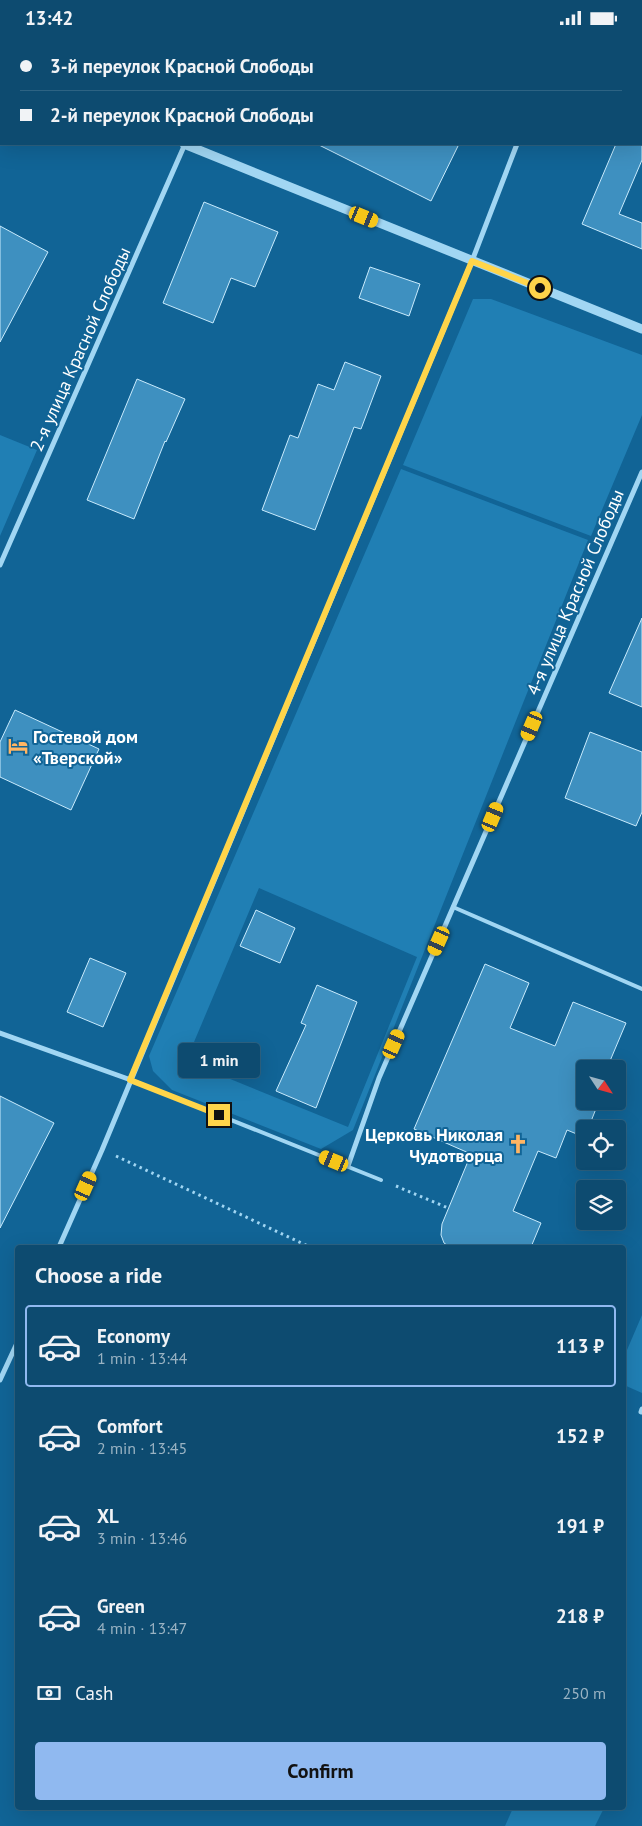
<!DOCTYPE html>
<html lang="en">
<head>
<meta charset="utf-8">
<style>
  :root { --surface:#0d4b70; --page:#1b5578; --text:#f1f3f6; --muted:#9ab3c3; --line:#2d6383; --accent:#90b9f0 }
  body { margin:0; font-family:"PT Sans",sans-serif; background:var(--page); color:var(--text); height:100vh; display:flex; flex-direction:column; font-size:19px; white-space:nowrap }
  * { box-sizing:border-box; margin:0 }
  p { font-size:16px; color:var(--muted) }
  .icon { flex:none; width:28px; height:28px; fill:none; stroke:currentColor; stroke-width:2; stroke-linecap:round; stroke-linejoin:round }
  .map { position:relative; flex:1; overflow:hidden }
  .sheet { position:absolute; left:15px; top:1210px; width:611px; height:565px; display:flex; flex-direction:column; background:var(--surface); border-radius:5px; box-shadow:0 5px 20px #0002,0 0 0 1px var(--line) }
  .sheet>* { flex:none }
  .banner { position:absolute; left:0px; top:0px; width:642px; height:110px; box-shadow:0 5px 20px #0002,0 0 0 1px var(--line); display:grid; align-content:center; height:110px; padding:0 20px; background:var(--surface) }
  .needle { width:32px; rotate:126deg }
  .buttons { position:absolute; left:576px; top:1025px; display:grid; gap:10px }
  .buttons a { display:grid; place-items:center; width:50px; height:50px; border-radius:5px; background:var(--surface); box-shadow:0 5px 20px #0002,0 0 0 1px var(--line); font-size:25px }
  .end { position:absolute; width:22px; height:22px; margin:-11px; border:6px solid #ffd54a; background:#111; box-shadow:0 0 0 2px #111 }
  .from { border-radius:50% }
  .bubble { position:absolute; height:35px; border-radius:5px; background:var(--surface); box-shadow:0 5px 20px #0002,0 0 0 1px var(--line); font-size:16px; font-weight:600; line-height:35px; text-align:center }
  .car { position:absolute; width:15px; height:30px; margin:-15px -8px; border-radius:6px; box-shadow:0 0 4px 1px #0007; background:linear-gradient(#f5c518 24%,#345 0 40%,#f5c518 0 76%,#345 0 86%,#f5c518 0) }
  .banner b { display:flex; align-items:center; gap:18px; height:48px; font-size:19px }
  .banner b+b { border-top:1px solid var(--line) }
  .banner i { width:12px; height:12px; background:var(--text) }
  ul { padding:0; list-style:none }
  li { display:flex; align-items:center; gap:15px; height:82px; margin:0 10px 8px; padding:0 10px; border:2px solid transparent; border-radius:5px }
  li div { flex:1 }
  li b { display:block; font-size:19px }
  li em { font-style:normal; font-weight:600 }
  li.current { border-color:var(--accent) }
  li>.icon { width:45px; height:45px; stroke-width:1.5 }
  h2 { padding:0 20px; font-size:22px; line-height:60px }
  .pay { display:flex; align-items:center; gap:12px; height:55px; padding:0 20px; font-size:19px }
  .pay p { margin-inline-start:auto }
  .action { display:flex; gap:10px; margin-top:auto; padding:10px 20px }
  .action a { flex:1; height:58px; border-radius:5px; background:var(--accent); color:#111; font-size:20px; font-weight:600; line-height:58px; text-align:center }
  .status { display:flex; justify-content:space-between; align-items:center; height:35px; padding:0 25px; background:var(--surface); direction:ltr }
  .status svg { height:14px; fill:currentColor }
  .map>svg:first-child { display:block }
</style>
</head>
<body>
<div class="status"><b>13:42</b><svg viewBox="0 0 49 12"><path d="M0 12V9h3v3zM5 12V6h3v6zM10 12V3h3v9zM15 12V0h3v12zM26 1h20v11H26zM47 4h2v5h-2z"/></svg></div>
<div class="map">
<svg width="642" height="1791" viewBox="0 0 642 1791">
  <rect width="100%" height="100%" fill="#116496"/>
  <path fill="#207fb4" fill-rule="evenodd" d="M473,264h18l151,56v60l-51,121 -188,-71z
    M0,400l37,15 -37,86z
    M401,434l187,71 -235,590 -32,19 -149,-59 -19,-19 -4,-15zM259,853l158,69 -69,170 -162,-66z
    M642,1280v78l-18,-8v-28z
    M513,1773v-1l91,1 -9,18h-90z"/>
  <path fill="#3e90c0" stroke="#c9ebfd" d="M317,109h142l-28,57z
    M616,109h26v16l-23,54 23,9v26l-60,-25z
    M204,167l74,30 -23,55 -24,-9 -18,45 -50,-20z
    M0,191l48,26 -48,90z
    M370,232l50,17 -11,32 -50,-18z
    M345,327l36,14 -20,53 -7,-2 -39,103 -53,-20 28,-75 8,3 20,-54 16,6z
    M137,344l48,20 -19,43 -1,-1 -31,78 -47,-19z
    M642,583v89l-33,-14z
    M15,675l84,39 -28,61 -71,-33v-35z
    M590,697l52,20v60l-6,14 -71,-28z
    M256,875l39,18 -15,35 -40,-17z
    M90,923l36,15 -23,54 -36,-15z
    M485,929l44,19 -19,45 45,18 18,-44 53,21 -19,45 3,1h-25v32h14l-11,28h-3l-1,8 -17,-7 -11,28 -18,-7 -25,60 28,12 -10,24h-81l-6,-4 -3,-8 1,-11 29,-70 -57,-25z
    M317,950l40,17 -41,106 -40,-17 30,-66 -5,-2z
    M0,1061l54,27 -54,105z"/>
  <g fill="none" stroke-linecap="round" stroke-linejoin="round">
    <path stroke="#a1d6f3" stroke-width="3" stroke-dasharray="2.5 4" stroke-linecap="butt" d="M165,0l2,1
      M380,0v1
      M116,1121l194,91
      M396,1151l52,22"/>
    <path stroke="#a1d6f3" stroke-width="4" d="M258,0l4,1
      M504,0l3,1
      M237,1l1,-1
      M417,1l1,-1
      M453,872l189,82
      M131,1045l250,100"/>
    <path stroke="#a1d6f3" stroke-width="5" d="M558,1l1,-1
      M0,530l185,-421
      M0,998l131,47
      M348,1131l31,-88 263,-606
      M59,1212l43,-97 370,-889 45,-117
      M0,1345l18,-39
      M641,1377l1,-3"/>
    <path stroke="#a1d6f3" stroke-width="9" d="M0,34l1,1
      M184,109l458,185"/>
  </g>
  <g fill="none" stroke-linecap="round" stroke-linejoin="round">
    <path stroke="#ffd54a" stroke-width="6" d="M219,1080l-89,-35 342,-819 68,27"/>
  </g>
  <defs>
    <symbol id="hotel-bare" viewBox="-9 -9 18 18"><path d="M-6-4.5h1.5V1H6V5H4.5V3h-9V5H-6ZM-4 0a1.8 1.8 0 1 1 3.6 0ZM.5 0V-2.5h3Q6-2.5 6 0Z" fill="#ffb563" stroke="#116496" stroke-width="2.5" paint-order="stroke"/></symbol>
    <symbol id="church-bare" viewBox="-9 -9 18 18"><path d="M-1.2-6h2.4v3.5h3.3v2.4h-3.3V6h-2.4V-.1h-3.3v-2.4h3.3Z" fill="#ffb563" stroke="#116496" stroke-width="2.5" paint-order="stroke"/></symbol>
  </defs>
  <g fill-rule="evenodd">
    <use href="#hotel-bare" x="4" y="697" width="28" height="28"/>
    <use href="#church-bare" x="504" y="1095" width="28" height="28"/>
  </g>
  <g text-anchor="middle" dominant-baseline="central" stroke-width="4" stroke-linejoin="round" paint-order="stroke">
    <g font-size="18" fill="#fff" stroke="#116496">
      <text transform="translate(80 314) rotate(-66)">2-я улица Красной Слободы</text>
      <text transform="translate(575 557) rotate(-67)">4-я улица Красной Слободы</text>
    </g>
    <g font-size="18" font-weight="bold" fill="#fff" stroke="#116496" text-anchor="start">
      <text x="33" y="701">Гостевой дом<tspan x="33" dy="21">«Тверской»</tspan></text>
      <text x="503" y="1099" text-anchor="end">Церковь Николая<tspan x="503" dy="21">Чудотворца</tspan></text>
    </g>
  </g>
</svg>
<div class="buttons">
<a><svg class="needle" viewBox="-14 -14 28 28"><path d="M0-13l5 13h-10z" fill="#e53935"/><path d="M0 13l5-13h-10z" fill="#9ab3c3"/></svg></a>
<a><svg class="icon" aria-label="locate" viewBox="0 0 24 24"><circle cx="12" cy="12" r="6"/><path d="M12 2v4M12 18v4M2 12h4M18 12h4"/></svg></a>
<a><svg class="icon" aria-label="layers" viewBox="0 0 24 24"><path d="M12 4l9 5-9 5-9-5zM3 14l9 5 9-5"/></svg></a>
</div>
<i class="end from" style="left:540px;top:253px"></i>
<i class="end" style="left:219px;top:1080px"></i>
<div class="bubble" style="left:178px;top:1008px;width:82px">1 min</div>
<i class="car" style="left:364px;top:182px;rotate:112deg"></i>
<i class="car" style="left:532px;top:691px;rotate:203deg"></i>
<i class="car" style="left:493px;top:782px;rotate:23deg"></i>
<i class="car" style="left:439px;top:906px;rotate:204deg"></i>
<i class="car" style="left:394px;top:1009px;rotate:24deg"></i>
<i class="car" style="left:334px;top:1126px;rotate:292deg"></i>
<i class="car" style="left:86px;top:1151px;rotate:24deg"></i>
<div class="banner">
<b><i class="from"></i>3-й переулок Красной Слободы</b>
<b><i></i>2-й переулок Красной Слободы</b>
</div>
<section class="sheet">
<h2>Choose a ride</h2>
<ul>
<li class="current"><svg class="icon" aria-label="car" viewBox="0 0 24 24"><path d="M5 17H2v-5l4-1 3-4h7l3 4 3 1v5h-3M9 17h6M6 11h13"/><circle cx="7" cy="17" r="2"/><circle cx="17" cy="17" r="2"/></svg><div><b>Economy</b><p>1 min · 13:44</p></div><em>113 ₽</em></li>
<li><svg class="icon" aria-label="car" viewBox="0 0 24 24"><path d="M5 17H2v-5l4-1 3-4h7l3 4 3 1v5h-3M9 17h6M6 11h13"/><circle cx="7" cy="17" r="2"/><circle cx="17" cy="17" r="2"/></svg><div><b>Comfort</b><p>2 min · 13:45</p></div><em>152 ₽</em></li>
<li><svg class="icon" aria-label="car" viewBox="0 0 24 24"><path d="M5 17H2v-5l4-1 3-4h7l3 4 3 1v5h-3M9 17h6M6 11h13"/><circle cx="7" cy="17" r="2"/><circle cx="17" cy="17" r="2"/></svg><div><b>XL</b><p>3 min · 13:46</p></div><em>191 ₽</em></li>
<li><svg class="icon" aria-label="car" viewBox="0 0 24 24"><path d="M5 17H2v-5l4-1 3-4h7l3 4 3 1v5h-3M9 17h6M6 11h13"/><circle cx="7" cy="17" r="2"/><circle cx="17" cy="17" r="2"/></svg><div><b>Green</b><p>4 min · 13:47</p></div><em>218 ₽</em></li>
</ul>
<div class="pay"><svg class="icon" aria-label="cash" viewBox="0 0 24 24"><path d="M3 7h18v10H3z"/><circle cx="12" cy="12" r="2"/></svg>Cash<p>250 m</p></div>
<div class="action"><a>Confirm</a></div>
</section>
</div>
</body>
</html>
